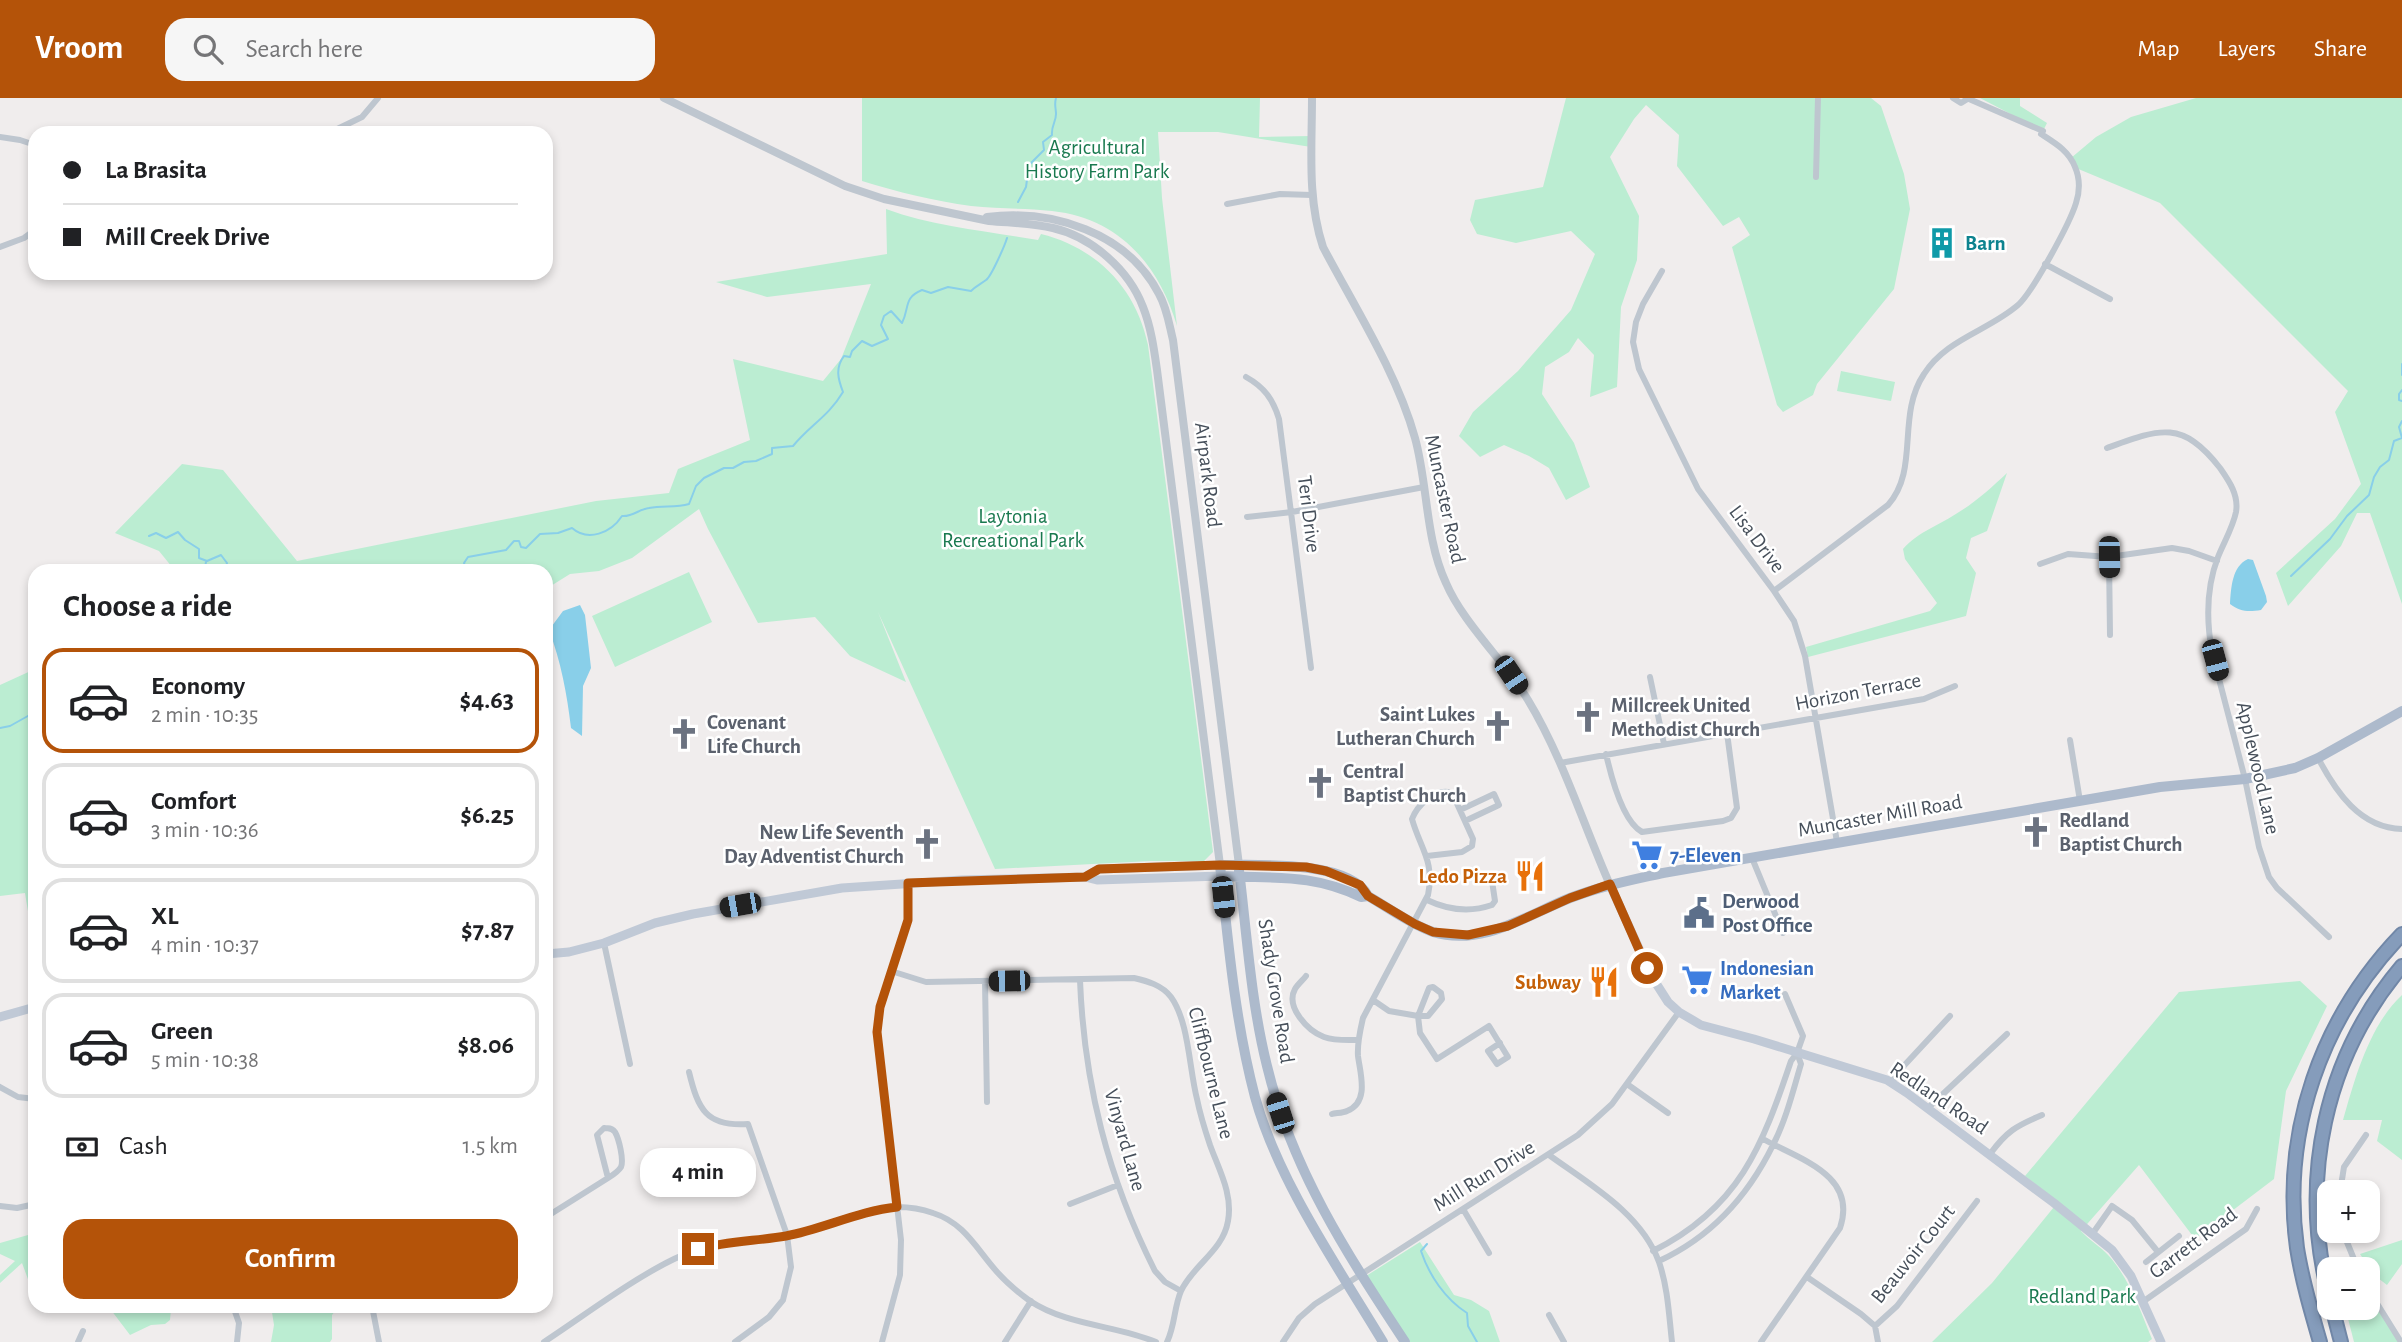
<!DOCTYPE html>
<html lang="en">
<head>
<meta charset="utf-8">
<style>
  :root { --surface:#fff; --page:#f6f6f6; --text:#202124; --muted:#757577; --line:#e0e0e0; --accent:#b45309 }
  body { margin:0; font-family:"Alegreya Sans",sans-serif; background:var(--page); color:var(--text); height:100vh; display:flex; flex-direction:column; font-size:26px; white-space:nowrap }
  * { box-sizing:border-box; margin:0 }
  p { font-size:23px; color:var(--muted) }
  .icon { flex:none; width:38px; height:38px; fill:none; stroke:currentColor; stroke-width:2; stroke-linecap:round; stroke-linejoin:round }
  .map { position:relative; flex:1; overflow:hidden }
  .panel { position:absolute; left:28px; top:466px; width:525px; height:749px; display:flex; flex-direction:column; background:var(--surface); border-radius:21px; box-shadow:0 4px 10px #0003 }
  .panel>* { flex:none }
  .banner { position:absolute; left:28px; top:28px; width:525px; height:154px; border-radius:21px; box-shadow:0 4px 10px #0003; display:grid; align-content:center; height:154px; padding:0 35px; background:var(--surface) }
  .tools { position:absolute; left:2317px; top:1082px; display:grid; gap:14px }
  .tools a { display:grid; place-items:center; width:63px; height:63px; border-radius:14px; background:var(--surface); box-shadow:0 4px 10px #0003; font-size:35px }
  .end { position:absolute; width:32px; height:32px; margin:-16px; border:9px solid #b45309; background:#fff; box-shadow:0 0 0 4px #fff }
  .from { border-radius:50% }
  .bubble { position:absolute; height:49px; border-radius:21px; background:var(--surface); box-shadow:0 4px 10px #0003; font-size:23px; font-weight:600; line-height:49px; text-align:center }
  .car { position:absolute; width:21px; height:42px; margin:-21px -10px; border-radius:9px; box-shadow:0 0 5px 2px #0007; background:linear-gradient(#222 24%,#8ab4d8 0 40%,#222 0 76%,#8ab4d8 0 86%,#222 0) }
  .banner b { display:flex; align-items:center; gap:24px; height:66px; font-size:26px }
  .banner b+b { border-top:2px solid var(--line) }
  .banner i { width:18px; height:18px; background:var(--text) }
  ul { padding:0; list-style:none }
  li { display:flex; align-items:center; gap:21px; height:105px; margin:0 14px 10px; padding:0 21px; border:4px solid var(--line); border-radius:21px }
  li div { flex:1 }
  li b { display:block; font-size:26px }
  li em { font-style:normal; font-weight:600 }
  li.on { border-color:var(--accent) }
  li>.icon { width:63px; height:63px; stroke-width:1.5 }
  h2 { padding:0 35px; font-size:32px; line-height:84px }
  .pay { display:flex; align-items:center; gap:18px; height:77px; padding:0 35px; font-size:26px }
  .pay p { margin-inline-start:auto }
  .cta { display:flex; gap:14px; margin-top:auto; padding:14px 35px }
  .cta a { flex:1; height:80px; border-radius:21px; background:var(--accent); color:#fff; font-size:28px; font-weight:600; line-height:80px; text-align:center }
  header { display:flex; align-items:center; gap:42px; box-sizing:border-box; height:98px; padding:0 35px; background:var(--accent); color:#fff }
  header strong { font-size:33px }
  nav { display:flex; gap:38px; margin-inline-start:auto; font-size:24px }
  .search { width:490px; height:63px; background:var(--page); display:flex; align-items:center; gap:18px; box-sizing:border-box; padding:0 24px; border-radius:21px; color:var(--muted); font-size:26px }
  .map>svg:first-child { display:block }
</style>
</head>
<body>
<header>
<strong>Vroom</strong>
<div class="search"><svg class="icon" aria-label="search" viewBox="0 0 24 24"><circle cx="10" cy="10" r="6"/><path d="M15 15l6 6"/></svg>Search here</div>
<nav><a>Map</a><a>Layers</a><a>Share</a></nav>
</header>
<div class="map">
<svg width="2402" height="1244" viewBox="0 0 2402 1244">
  <rect width="100%" height="100%" fill="#f0eded"/>
  <path fill="#bbedd2" d="M862,0h398l-1,39 52,-1v11l-93,-15h-60l4,66 15,128c-18,-61 -58,-108 -125,-115 -27,-3 -54,-2 -81,-5 -36,-5 -74,-14 -109,-25z
    M1566,0h305l10,8 23,68 6,35 -16,80 -77,95 -4,11 -30,17 -6,-7 -45,-158 18,-12 -11,-18 -16,9 -46,-60 2,-31 -33,-30 -12,14 -24,38 29,59 -2,44 -16,47 -4,80 -27,10 4,-42 -16,-17 -9,14 -24,15 -3,27 32,49 16,44 -24,13 -17,-32 -20,-12 -25,-11 -24,12 -21,-21 14,-24 45,-41 53,-61 24,-56 -24,-23 -55,12 -39,-9 -7,-14 5,-20 68,-13z
    M1980,0h40v8l27,17 -4,8z
    M2196,0h206v506l-32,-91h-13l-16,33 -53,60 -12,-33 59,-54 26,-35 -26,-72 13,-21 -188,-188 -84,-35 -5,-10 25,-21 35,-20z
    M886,111c49,18 101,22 152,31l3,-6c56,14 95,54 107,111l65,507 -9,9h-53l-156,8 -117,-257 28,70 -56,-26 -35,-39 -57,6 -50,-94 -9,-20 -67,49 -33,13 -29,3 -24,15v-19h-69l-4,-4 -13,4h-290l2,-3 -13,-16 -44,-18 67,-69 41,6 74,91 299,-60 73,-8 9,-24 72,-29 -17,-81 90,22 18,-22 30,-75 -104,13 -51,-15 171,-28z
    M1841,273l54,11 -4,19 -54,-10z
    M2007,375l-20,58 -16,7 -5,20 10,15 -10,43 -158,41 -2,-10 124,-36 7,-8 -32,-44 -2,-10c16,-18 37,-24 56,-37 18,-11 33,-25 48,-39z
    M689,474l23,50 -97,45 -23,-51z
    M35,571v285l-10,-61 -25,3v-211z
    M2300,883l27,25 -41,85 -12,88 -79,60 -56,-74 -58,66c8,9 20,16 28,25 21,24 31,54 43,83l-4,3h-216l60,-59 66,-81 -33,-26 154,-184z
    M2402,897v165l-25,-19 5,-21h-39c12,-42 26,-94 59,-125z
    M35,1135v65l-13,-35 -22,20v-8l15,-14 -15,-7v-11z
    M2402,1142v24l-15,21 -13,-10 -14,-21z
    M1420,1144l34,53 17,5 18,11 11,31h-90l-44,-66z
    M2368,1191l33,53h-47l-9,-35h23z
    M108,1208h54l9,3 -1,11 -5,4 -14,1 -21,10z
    M271,1208h68l-7,9v24l-2,3h-59l3,-17z"/>
  <path fill="#89cfe9" d="M2248,461l5,1 13,36 1,6 -6,8c-12,2 -21,2 -31,-6 1,-16 2,-38 18,-45z
    M580,507l5,10 6,53 -8,18 -1,50 -11,-8c-4,-34 -10,-66 -22,-98l14,-19z"/>
  <g fill="none" stroke-linecap="round" stroke-linejoin="round">
    <path stroke="#89cfe9" stroke-width="2" d="M1018,104l8,-15 3,-22 15,-15 -1,-8 9,-7c-1,-9 4,-13 4,-21 0,-6 -2,-9 0,-16
      M2402,266v11
      M2402,292l-3,4v6l3,1
      M149,438l7,-3 10,5 12,-6 7,8 14,9v9l8,3 14,-6 6,8 -2,7
      M199,472l6,-3 1,-5
      M466,472l-2,-7 4,-6 38,-7 8,-9h5l2,6 5,1 14,-14 18,-1 14,-5c16,14 39,5 50,-12 11,1 17,-7 27,-8 14,-3 26,0 40,-4l7,-18 8,-8 20,-10h9l11,-6 12,-1 16,-7v-6l21,-2c17,-21 35,-29 50,-54 -5,-13 -8,-24 1,-36l6,1 2,-6 10,-10 10,5 16,-7 -7,-14 3,-9 7,-5 11,12c8,-16 1,-25 20,-33l9,3 17,-6 23,4c5,-5 10,-7 15,-11 5,-3 19,-35 21,-42
      M2291,478l39,-37 17,-23 22,-21 5,-18 6,-10 9,-7 5,-19 8,-3 -3,-11 3,-6
      M0,630l10,-2 25,-14
      M1427,1146l-6,7c8,24 24,48 46,62l1,13 9,16"/>
    <defs>
      <path id="motorway" d="M2329,1198c-30,-116 -5,-238 73,-330
        M2332,1209l9,35
        M2320,1244c-9,-31 -18,-62 -23,-94 -16,-116 24,-230 105,-314"/>
    </defs>
    <use href="#motorway" stroke="#7187a7" stroke-width="16"/>
    <path stroke="#bec6cf" stroke-width="6" d="M1953,0l8,5 8,-5
      M329,35l33,-16 16,-19
      M0,39l20,3 15,5
      M1816,79l2,-79
      M1227,106l53,-10 32,1
      M0,149l24,-9 11,-8
      M2045,166l65,35
      M1662,173l-19,33 -7,18 -3,20 6,27 59,120 76,102 20,30 11,35 32,186
      M1246,279c18,10 27,22 33,42l32,249
      M2107,350c52,-19 75,-29 113,20 9,13 19,27 16,44 -3,15 -12,30 -18,45 -12,31 -12,62 -6,95l33,127 14,68 10,30 8,11 52,49
      M1247,419l45,-5 132,-25
      M2109,459l1,78
      M2040,466l28,-10 41,3 63,-9 17,3 28,10
      M1774,493l114,-86c32,-36 8,-89 36,-131 22,-35 64,-43 94,-69 14,-12 52,-82 58,-102 4,-11 4,-25 -1,-36 -6,-16 -20,-24 -34,-33l2,-3 -74,-32
      M1650,579l14,67
      M2070,642l10,61
      M1606,656c5,22 16,67 36,78l81,-11 8,-3 6,-10 -10,-75
      M2318,660c18,34 42,70 84,71
      M1560,665l364,-64 31,-13
      M1460,712l34,-16 5,11 -34,16
      M1752,760l31,75
      M1427,802c21,10 42,13 65,5l3,-4 -3,-20 -5,-3
      M604,845l26,121
      M891,873l35,11 208,-4c13,3 28,7 37,19 18,25 18,71 26,102 3,15 8,31 13,46 9,25 23,49 18,76 -5,30 -35,44 -47,70 -7,16 -6,35 -14,51
      M1306,878c-3,4 -8,8 -11,13 -10,18 13,42 29,48 11,4 23,3 34,3
      M1080,882c4,104 28,198 75,291l10,11 16,9
      M985,883l2,121
      M1433,889l8,6 1,6 -14,17h-10l11,-28z
      M1373,902l16,11 29,5 2,17 17,26 52,-33 19,31 -11,7 -9,-13 12,-8
      M689,974c9,37 17,55 59,52l39,111 4,32 -8,33 -14,17 -34,25
      M1891,985l9,-13 50,-54
      M1627,986l41,29
      M0,989l18,10 17,2
      M1928,1010l79,-74
      M1332,1016c3,-1 11,-1 15,-3 23,-9 13,-38 11,-55 -1,-13 2,-25 5,-38l65,-123c7,-34 -8,-47 -16,-76 5,-13 21,-29 36,-27l6,5 19,42 -1,7 -10,6 -35,4
      M1990,1056c17,-23 26,-28 52,-39
      M1549,1057c40,29 92,58 110,107 9,26 10,54 13,80
      M2340,1094l4,-25 22,-32
      M1070,1106l48,-19
      M0,1108l17,2 18,-4
      M1463,1111l26,44
      M546,1119l62,-39c5,-3 10,-6 13,-11 3,-7 -2,-28 -6,-35 -4,-5 -6,-3 -11,-4l-7,7 11,43
      M2342,1132l16,39
      M2093,1135l19,-27 20,14 26,32
      M1653,1153c86,-43 109,-104 138,-190l6,-8 6,-17 -18,-42
      M1659,1163c52,-24 89,-65 114,-116 13,-25 20,-54 28,-81l-4,-11
      M2146,1164l33,-26
      M1807,1179l54,37 14,12 3,16
      M2368,1191l33,53
      M2144,1203l102,-72 11,-20
      M233,1208l6,17 -2,19
      M372,1208l7,36
      M438,1208l6,4 12,-4
      M1549,1217l15,27
      M1875,1228l22,-20 80,-105
      M78,1244l5,-11
      M544,1244c41,-27 87,-62 130,-83 37,-18 76,-16 114,-24 35,-7 75,-27 109,-28 12,0 25,2 36,6 32,10 44,37 65,60 9,10 21,20 32,28 38,25 86,24 126,41
      M882,1244l18,-67 1,-35 -24,-208 3,-25 28,-87v-37
      M1005,1244l26,-41
      M1283,1244l16,-24 16,-14 263,-169 34,-31 67,-92
      M1761,1244l79,-114c18,-53 -41,-69 -77,-89"/>
    <path stroke="#bec6cf" stroke-width="8" d="M664,0l181,88 39,13 105,22c22,2 44,2 64,7 39,9 76,42 90,79 8,20 11,42 14,63l63,495
      M1312,0c0,50 -5,101 11,149 31,59 74,126 92,191 13,47 10,100 31,145 17,40 59,79 82,117 35,58 55,124 82,185
      M987,119c65,-8 140,15 172,77 8,14 10,30 14,46l66,525"/>
    <path stroke="#c0c9d6" stroke-width="9" d="M1085,779l14,-8 121,-4
      M1610,787l42,92 16,25 11,10 22,13 53,14 133,41 20,13 147,110 58,47 19,26 30,66
      M546,856l23,-2 35,-9 51,-20 38,-9 149,-26 120,-8 123,-3 12,3 124,-4
      M0,919l35,-10"/>
    <path stroke="#adbacc" stroke-width="10" d="M1239,772c8,66 12,132 28,196 25,104 80,188 138,276
      M1221,778c53,3 90,-3 140,21l7,-1c21,12 42,28 65,36 49,15 94,-17 137,-34 31,-12 62,-18 93,-25l497,-86 85,-8 50,-11 23,-10 84,-47
      M1368,798c-18,-36 -113,-31 -148,-31 8,77 15,156 35,232 23,84 83,170 128,245"/>
    <use href="#motorway" stroke="#859cbb" stroke-width="12"/>
  </g>
  <g fill="none" stroke-linecap="round" stroke-linejoin="round">
    <path stroke="#b45309" stroke-width="9" d="M698,1151c29,-8 58,-8 88,-13 37,-7 73,-25 111,-29l-20,-175 3,-25 28,-87v-37l177,-6 14,-8 121,-4 86,2 20,4 34,14 8,11 47,28 18,8 35,3 40,-9 62,-28 40,-14 37,84"/>
  </g>
  <defs>
    <symbol id="building-bare" viewBox="-9 -9 18 18"><path d="M-4-6H4V6H1V3H-1V6H-4ZM-2.5-4.3h1.7v1.8h-1.7ZM.8-4.3h1.7v1.8H.8ZM-2.5-1h1.7V.8h-1.7ZM.8-1h1.7V.8H.8Z" fill="#0f9aa8" stroke="#fff" stroke-width="2.5" paint-order="stroke"/></symbol>
    <symbol id="church-bare" viewBox="-9 -9 18 18"><path d="M-1.2-6h2.4v3.5h3.3v2.4h-3.3V6h-2.4V-.1h-3.3v-2.4h3.3Z" fill="#6b7280" stroke="#fff" stroke-width="2.5" paint-order="stroke"/></symbol>
    <symbol id="supermarket-bare" viewBox="-9 -9 18 18"><path d="M-6-5.5h2.5l.6 2H6L4.5 2H-2.5L-4.4-4H-6ZM-1.5 3.2a1.3 1.3 0 1 0 .1 0ZM3 3.2a1.3 1.3 0 1 0 .1 0Z" fill="#3f7fe0" stroke="#fff" stroke-width="2.5" paint-order="stroke"/></symbol>
    <symbol id="restaurant-bare" viewBox="-9 -9 18 18"><path d="M-5-6h1v4h1v-4h1v4h1v-4h1v5L-1.5 .5V6h-2V.5L-5-1ZM5-6V6H3V1.5H1.5Q1.5-4 5-6Z" fill="#e8710a" stroke="#fff" stroke-width="2.5" paint-order="stroke"/></symbol>
    <symbol id="civic-bare" viewBox="-9 -9 18 18"><path d="M-.6-6.5H3V-4.5H.6V-3L4-1V1h2V6H-6V1h2V-1L-.6-3ZM-1.2 2.5V6h2.4V2.5Z" fill="#5c6f8a" stroke="#fff" stroke-width="2.5" paint-order="stroke"/></symbol>
  </defs>
  <g fill-rule="evenodd">
    <use href="#building-bare" x="1920" y="123" width="44" height="44"/>
    <use href="#church-bare" x="1566" y="597" width="44" height="44"/>
    <use href="#church-bare" x="1476" y="606" width="44" height="44"/>
    <use href="#church-bare" x="662" y="614" width="44" height="44"/>
    <use href="#church-bare" x="1298" y="663" width="44" height="44"/>
    <use href="#church-bare" x="2014" y="712" width="44" height="44"/>
    <use href="#church-bare" x="905" y="724" width="44" height="44"/>
    <use href="#supermarket-bare" x="1625" y="735" width="44" height="44"/>
    <use href="#restaurant-bare" x="1508" y="756" width="44" height="44"/>
    <use href="#civic-bare" x="1677" y="793" width="44" height="44"/>
    <use href="#supermarket-bare" x="1675" y="860" width="44" height="44"/>
    <use href="#restaurant-bare" x="1582" y="862" width="44" height="44"/>
  </g>
  <g text-anchor="middle" dominant-baseline="central" stroke-width="5" stroke-linejoin="round" paint-order="stroke">
    <g font-size="21" fill="#19794f" stroke="#fff">
      <text x="1097" y="49">Agricultural<tspan x="1097" dy="24">History Farm Park</tspan></text>
      <text x="1013" y="418">Laytonia<tspan x="1013" dy="24">Recreational Park</tspan></text>
      <text x="2082" y="1198">Redland Park</text>
    </g>
    <g font-size="21" font-weight="bold" fill="#0d838f" stroke="#fff" text-anchor="start">
      <text x="1965" y="145">Barn</text>
    </g>
    <g font-size="21" fill="#464f5a" stroke="#fff">
      <text transform="translate(1208 377) rotate(83)">Airpark Road</text>
      <text transform="translate(1445 401) rotate(78)">Muncaster Road</text>
      <text transform="translate(1309 416) rotate(83)">Teri Drive</text>
      <text transform="translate(1757 441) rotate(53)">Lisa Drive</text>
      <text transform="translate(1858 594) rotate(-11)">Horizon Terrace</text>
      <text transform="translate(2258 670) rotate(77)">Applewood Lane</text>
      <text transform="translate(1880 718) rotate(-10)">Muncaster Mill Road</text>
      <text transform="translate(1276 893) rotate(81)">Shady Grove Road</text>
      <text transform="translate(1211 975) rotate(76)">Cliffbourne Lane</text>
      <text transform="translate(1939 1000) rotate(34)">Redland Road</text>
      <text transform="translate(1125 1042) rotate(74)">Vinyard Lane</text>
      <text transform="translate(1484 1078) rotate(-32)">Mill Run Drive</text>
      <text transform="translate(2193 1145) rotate(-37)">Garrett Road</text>
      <text transform="translate(1913 1156) rotate(-51)">Beauvoir Court</text>
    </g>
    <g font-size="21" font-weight="bold" fill="#5b616d" stroke="#fff" text-anchor="start">
      <text x="1611" y="607">Millcreek United<tspan x="1611" dy="24">Methodist Church</tspan></text>
      <text x="1475" y="616" text-anchor="end">Saint Lukes<tspan x="1475" dy="24">Lutheran Church</tspan></text>
      <text x="707" y="624">Covenant<tspan x="707" dy="24">Life Church</tspan></text>
      <text x="1343" y="673">Central<tspan x="1343" dy="24">Baptist Church</tspan></text>
      <text x="2059" y="722">Redland<tspan x="2059" dy="24">Baptist Church</tspan></text>
      <text x="904" y="734" text-anchor="end">New Life Seventh<tspan x="904" dy="24">Day Adventist Church</tspan></text>
    </g>
    <g font-size="21" font-weight="bold" fill="#366cbe" stroke="#fff" text-anchor="start">
      <text x="1670" y="757">7-Eleven</text>
      <text x="1720" y="870">Indonesian<tspan x="1720" dy="24">Market</tspan></text>
    </g>
    <g font-size="21" font-weight="bold" fill="#c56008" stroke="#fff" text-anchor="end">
      <text x="1507" y="778">Ledo Pizza</text>
      <text x="1581" y="884">Subway</text>
    </g>
    <g font-size="21" font-weight="bold" fill="#4e5e75" stroke="#fff" text-anchor="start">
      <text x="1722" y="803">Derwood<tspan x="1722" dy="24">Post Office</tspan></text>
    </g>
  </g>
</svg>
<div class="tools">
<a>+</a>
<a>−</a>
</div>
<i class="end from" style="left:1647px;top:870px"></i>
<i class="end" style="left:698px;top:1151px"></i>
<div class="bubble" style="left:640px;top:1050px;width:116px">4 min</div>
<i class="car" style="left:2109px;top:459px;rotate:179deg"></i>
<i class="car" style="left:2215px;top:562px;rotate:165deg"></i>
<i class="car" style="left:1511px;top:577px;rotate:146deg"></i>
<i class="car" style="left:1223px;top:799px;rotate:174deg"></i>
<i class="car" style="left:740px;top:807px;rotate:260deg"></i>
<i class="car" style="left:1009px;top:883px;rotate:269deg"></i>
<i class="car" style="left:1280px;top:1015px;rotate:342deg"></i>
<div class="banner">
<b><i class="from"></i>La Brasita</b>
<b><i></i>Mill Creek Drive</b>
</div>
<section class="panel">
<h2>Choose a ride</h2>
<ul>
<li class="on"><svg class="icon" aria-label="car" viewBox="0 0 24 24"><path d="M5 17H2v-5l4-1 3-4h7l3 4 3 1v5h-3M9 17h6M6 11h13"/><circle cx="7" cy="17" r="2"/><circle cx="17" cy="17" r="2"/></svg><div><b>Economy</b><p>2 min · 10:35</p></div><em>$4.63</em></li>
<li><svg class="icon" aria-label="car" viewBox="0 0 24 24"><path d="M5 17H2v-5l4-1 3-4h7l3 4 3 1v5h-3M9 17h6M6 11h13"/><circle cx="7" cy="17" r="2"/><circle cx="17" cy="17" r="2"/></svg><div><b>Comfort</b><p>3 min · 10:36</p></div><em>$6.25</em></li>
<li><svg class="icon" aria-label="car" viewBox="0 0 24 24"><path d="M5 17H2v-5l4-1 3-4h7l3 4 3 1v5h-3M9 17h6M6 11h13"/><circle cx="7" cy="17" r="2"/><circle cx="17" cy="17" r="2"/></svg><div><b>XL</b><p>4 min · 10:37</p></div><em>$7.87</em></li>
<li><svg class="icon" aria-label="car" viewBox="0 0 24 24"><path d="M5 17H2v-5l4-1 3-4h7l3 4 3 1v5h-3M9 17h6M6 11h13"/><circle cx="7" cy="17" r="2"/><circle cx="17" cy="17" r="2"/></svg><div><b>Green</b><p>5 min · 10:38</p></div><em>$8.06</em></li>
</ul>
<div class="pay"><svg class="icon" aria-label="cash" viewBox="0 0 24 24"><path d="M3 7h18v10H3z"/><circle cx="12" cy="12" r="2"/></svg>Cash<p>1.5 km</p></div>
<div class="cta"><a>Confirm</a></div>
</section>
</div>
</body>
</html>
